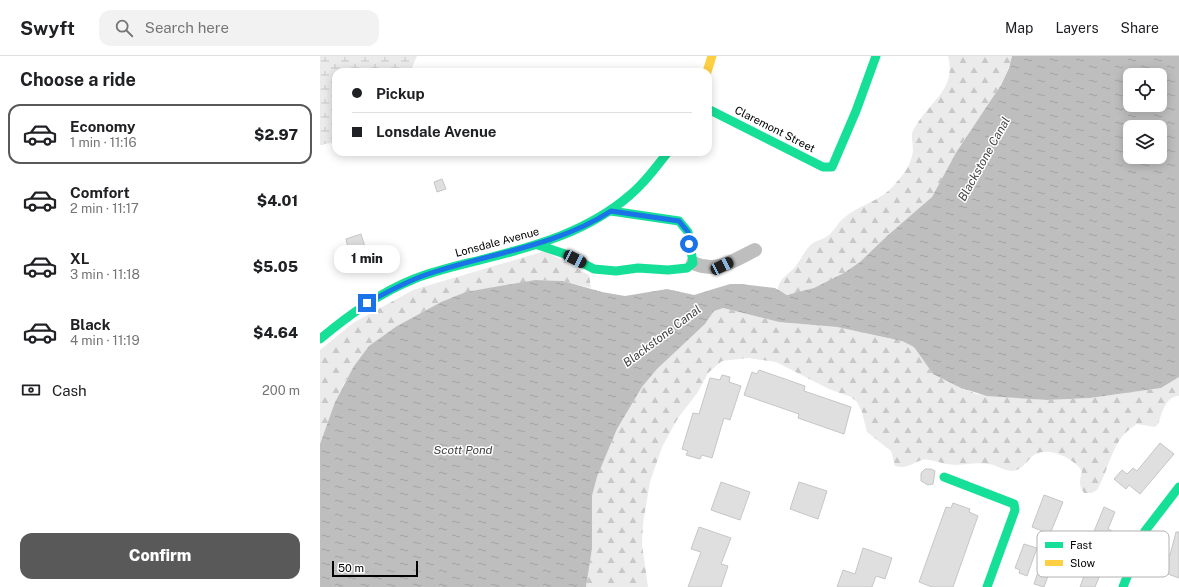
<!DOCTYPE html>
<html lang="en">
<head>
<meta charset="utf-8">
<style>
  :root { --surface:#fff; --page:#f2f2f2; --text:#202124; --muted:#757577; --line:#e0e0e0; --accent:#595959 }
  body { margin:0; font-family:"Public Sans",sans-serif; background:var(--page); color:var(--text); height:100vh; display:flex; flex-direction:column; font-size:15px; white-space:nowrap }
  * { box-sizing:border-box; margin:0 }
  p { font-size:13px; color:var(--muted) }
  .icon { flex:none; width:22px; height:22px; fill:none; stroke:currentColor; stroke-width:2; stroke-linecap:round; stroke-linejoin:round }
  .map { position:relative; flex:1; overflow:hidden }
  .drawer { display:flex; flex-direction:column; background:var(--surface); width:320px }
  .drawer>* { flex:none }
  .guide { position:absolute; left:12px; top:12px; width:380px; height:88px; border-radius:12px; box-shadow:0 2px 10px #0003; display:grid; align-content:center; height:88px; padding:0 20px; background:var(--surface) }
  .fabs { position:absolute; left:803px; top:12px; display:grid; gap:8px }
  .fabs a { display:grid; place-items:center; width:44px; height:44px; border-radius:8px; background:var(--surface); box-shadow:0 2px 10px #0003; font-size:20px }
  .scale { position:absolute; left:12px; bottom:10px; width:86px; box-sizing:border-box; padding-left:4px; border:2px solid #000; border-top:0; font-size:11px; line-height:14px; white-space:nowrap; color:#000; -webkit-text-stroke:3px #fff; paint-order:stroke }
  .end { position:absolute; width:18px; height:18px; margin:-9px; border:5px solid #1a73e8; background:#fff; box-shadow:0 0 0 2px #fff }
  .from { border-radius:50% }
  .bubble { position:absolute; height:28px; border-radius:12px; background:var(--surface); box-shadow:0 2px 10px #0003; font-size:13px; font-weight:800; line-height:28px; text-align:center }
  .car { position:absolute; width:12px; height:24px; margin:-12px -6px; border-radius:5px; box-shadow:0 0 3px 1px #0007; background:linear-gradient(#222 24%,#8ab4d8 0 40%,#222 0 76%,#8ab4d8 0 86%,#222 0) }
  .guide b { display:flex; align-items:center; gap:14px; height:38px; font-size:15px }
  .guide b+b { border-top:1px solid var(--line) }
  .guide i { width:10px; height:10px; background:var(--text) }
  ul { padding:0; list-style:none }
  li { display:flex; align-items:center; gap:12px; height:60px; margin:0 8px 6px; padding:0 12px; border:2px solid transparent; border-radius:12px }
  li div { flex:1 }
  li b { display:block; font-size:15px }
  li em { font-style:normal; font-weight:800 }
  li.active { border-color:var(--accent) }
  li>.icon { width:36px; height:36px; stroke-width:1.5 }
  h2 { padding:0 20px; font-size:18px; line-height:48px }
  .pay { display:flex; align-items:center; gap:10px; height:44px; padding:0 20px; font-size:15px }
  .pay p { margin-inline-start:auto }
  .cta { display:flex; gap:8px; margin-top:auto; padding:8px 20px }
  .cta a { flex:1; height:46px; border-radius:12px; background:var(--accent); color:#fff; font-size:16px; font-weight:800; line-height:46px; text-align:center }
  header { display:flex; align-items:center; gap:24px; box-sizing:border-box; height:56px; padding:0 20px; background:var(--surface); border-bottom:1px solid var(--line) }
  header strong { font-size:19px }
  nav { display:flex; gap:22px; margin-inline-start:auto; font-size:14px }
  .search { width:280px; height:36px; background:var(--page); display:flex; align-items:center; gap:10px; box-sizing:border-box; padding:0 14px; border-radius:12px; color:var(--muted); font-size:15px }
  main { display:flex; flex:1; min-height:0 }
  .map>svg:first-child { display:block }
</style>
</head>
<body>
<header>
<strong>Swyft</strong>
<div class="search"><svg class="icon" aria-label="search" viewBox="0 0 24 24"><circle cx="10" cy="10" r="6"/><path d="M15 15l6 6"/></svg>Search here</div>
<nav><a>Map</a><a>Layers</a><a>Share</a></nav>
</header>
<main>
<section class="drawer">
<h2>Choose a ride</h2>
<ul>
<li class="active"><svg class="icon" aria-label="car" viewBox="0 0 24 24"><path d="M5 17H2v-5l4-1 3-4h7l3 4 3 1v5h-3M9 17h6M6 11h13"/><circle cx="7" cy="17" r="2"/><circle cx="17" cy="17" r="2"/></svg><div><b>Economy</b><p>1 min · 11:16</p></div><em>$2.97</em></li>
<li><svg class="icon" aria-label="car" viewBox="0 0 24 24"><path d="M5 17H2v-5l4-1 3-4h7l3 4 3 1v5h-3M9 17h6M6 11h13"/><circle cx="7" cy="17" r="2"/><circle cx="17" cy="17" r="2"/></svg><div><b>Comfort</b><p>2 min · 11:17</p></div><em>$4.01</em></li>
<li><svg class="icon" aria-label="car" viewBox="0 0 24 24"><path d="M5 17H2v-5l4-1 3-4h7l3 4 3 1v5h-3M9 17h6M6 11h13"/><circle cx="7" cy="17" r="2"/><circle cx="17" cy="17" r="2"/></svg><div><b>XL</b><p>3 min · 11:18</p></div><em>$5.05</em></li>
<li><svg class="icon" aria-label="car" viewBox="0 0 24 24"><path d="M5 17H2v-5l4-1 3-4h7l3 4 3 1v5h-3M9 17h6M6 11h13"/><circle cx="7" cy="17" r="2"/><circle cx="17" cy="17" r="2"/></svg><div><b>Black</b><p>4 min · 11:19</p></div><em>$4.64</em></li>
</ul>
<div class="pay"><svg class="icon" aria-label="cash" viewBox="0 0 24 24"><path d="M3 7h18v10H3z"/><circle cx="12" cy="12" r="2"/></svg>Cash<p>200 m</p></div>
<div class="cta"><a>Confirm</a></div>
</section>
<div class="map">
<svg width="859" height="531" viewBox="0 0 859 531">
  <defs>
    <pattern id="forest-firs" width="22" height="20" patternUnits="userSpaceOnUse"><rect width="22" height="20" fill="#ebebeb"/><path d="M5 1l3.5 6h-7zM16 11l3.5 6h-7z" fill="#c8c8c8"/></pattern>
    <pattern id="wetland-marsh" width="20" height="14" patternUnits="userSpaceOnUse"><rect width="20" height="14" fill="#ebebeb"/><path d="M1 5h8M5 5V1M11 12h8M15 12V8" fill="none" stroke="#c8c8c8"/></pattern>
    <pattern id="water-ripples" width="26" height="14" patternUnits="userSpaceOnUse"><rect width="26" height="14" fill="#bebebe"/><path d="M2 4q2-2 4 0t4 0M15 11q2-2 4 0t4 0" fill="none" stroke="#a2a2a2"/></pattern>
  </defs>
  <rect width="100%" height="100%" fill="#fff"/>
  <path fill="url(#forest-firs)" d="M628,0h64c-7,32 -37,65 -54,94 -9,15 -15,34 -27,48 -10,12 -24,21 -36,31 -13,11 -23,24 -36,34 -15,12 -64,43 -81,27 -1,-10 11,-16 17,-23 6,-7 10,-19 18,-24 5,-3 11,-4 16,-8 7,-6 9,-13 16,-18 12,-10 28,-14 42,-25 11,-10 26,-27 26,-43 -1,-15 -4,-14 6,-28 15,-23 37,-33 29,-65z
    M225,195l44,24 2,13 -28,-7 -28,-1 -94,22 -44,24 -52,55 -10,21 -15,42v-94l33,-27 60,-33z
    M398,252h5l56,14 58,5 65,14 12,6 19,27 43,20 71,6 43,-2 71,-10 18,-11v19c-14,0 -17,18 -21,28l-3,3 -18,-3c-26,15 -26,42 -40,66l-5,3h-8c-6,-8 -4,-14 -2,-22 -9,-13 -34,-25 -48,-16 -8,6 -11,15 -22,16 -8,0 -15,-6 -23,-7 -11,-2 -22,0 -33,1 -10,0 -18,-4 -27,-5 -12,-3 -19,11 -34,6l-4,-15 -24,-19 -5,-20 -5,-10 -6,-5 -22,-8 -53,-27 -28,-4 -26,3 -14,12 -10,19 -20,26 -16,29 -12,35 -7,41 -1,21 6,43h-62l6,-38v-53l5,-19 20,-48 25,-42 15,-18 48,-45 9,-13z"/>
  <path fill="url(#wetland-marsh)" d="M0,0h97l-7,16h-74v70l-16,3z"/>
  <path fill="url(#water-ripples)" fill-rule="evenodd" d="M692,0h167v321l-18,11 -71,10 -43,2 -60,-4 -26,-8 -28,-14 -19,-27 -12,-6 -65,-14 -58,-5 -56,-14 -9,3 -9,13 -48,45 -15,18 -25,42 -20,48 -5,19v53l-6,38h-266v-143l15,-42 19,-36 15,-20 28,-20 44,-24 25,-10 69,-12 28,1 39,11 23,4 42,-7 27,6 36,-11h11l34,4 12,7 27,-7 30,-15 16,-11 27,-26 45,-39 25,-46 44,-66 8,-17zM810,19h30v30h-30zM810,71h30v30h-30z"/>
  <path fill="#dfdfdf" stroke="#c6c6c6" d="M122,123l4,10 -9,3 -3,-10z
    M41,178l4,13 -16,5 -3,-13z
    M439,314l46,16 -1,5 47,16 -7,27 -46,-16 1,-4 -55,-19 8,-23 5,2z
    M402,319l8,2 -1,5 12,4 -11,34 -6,-2 -12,40 -10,-3 -2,4 -14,-4 2,-4 -6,-2 11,-36 6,1 11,-36 10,2z
    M840,387l14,11 -34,40 -11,-9 -3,4 -12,-10 8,-9 5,4 6,-6 4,3z
    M605,413h6l4,2 -2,13 -5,1 -7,-4v-8z
    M401,426l29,10 -10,28 -29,-10z
    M479,426l28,9 -9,28 -28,-10z
    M724,439l19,7 -13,32 -18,-7z
    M633,447l17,6 -1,3 9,4 -25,71h-21l-13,-5 27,-75 5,1z
    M784,451l11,5 -7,17 4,2 -7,16 -15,-6z
    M379,471l32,11 -10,26 7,2 -7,21h-33l13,-35 -10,-3z
    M856,476h3v46l-17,-6 1,-2 -8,-3 5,-16 10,4z
    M704,488l13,4 -10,28 -8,-3 1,-3 -5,-2z
    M543,492l29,10 -7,21 -9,-3 -4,11h-35l6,-17 12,4z
    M768,509l14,5 -7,17h-15z
    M718,516l10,4 -4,11 -10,-3z"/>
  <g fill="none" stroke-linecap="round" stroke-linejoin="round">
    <path stroke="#bebebe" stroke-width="14" d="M373,207c24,11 41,-3 62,-13"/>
    <path stroke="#16e098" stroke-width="9" d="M388,53l115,58h9l24,-56 20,-55
      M218,189l27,9 29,15 22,2 22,-3 30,2 19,-2 6,-5 -5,-31 -9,-11 -68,-10
      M0,283c29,-24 59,-46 94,-60 23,-9 47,-14 70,-20 52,-13 105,-28 146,-64 15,-12 26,-28 38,-43
      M624,421l70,27 1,6 -28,77
      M803,531l22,-56 34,-44"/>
    <path stroke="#ffcf43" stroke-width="9" d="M387,16l5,-16"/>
  </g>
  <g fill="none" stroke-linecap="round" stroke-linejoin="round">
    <path stroke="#1a73e8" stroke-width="5" d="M47,247c20,-11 40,-22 61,-29 62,-21 127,-27 183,-63l68,10 9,11 1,12"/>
  </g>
  <g text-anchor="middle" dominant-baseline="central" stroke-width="3" stroke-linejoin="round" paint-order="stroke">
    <g font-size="11" fill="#000" stroke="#fff">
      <text transform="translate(455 73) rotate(27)">Claremont Street</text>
      <text transform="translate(177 186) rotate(-15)">Lonsdale Avenue</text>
    </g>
    <g font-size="12" font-style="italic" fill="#434343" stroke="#fff">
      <text transform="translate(664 103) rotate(-61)">Blackstone Canal</text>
      <text transform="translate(342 280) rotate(-37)">Blackstone Canal</text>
      <text x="143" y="394">Scott Pond</text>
    </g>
  </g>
  <rect x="717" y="475" width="132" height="46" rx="6" fill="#fff" stroke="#b2b2b2" stroke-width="1"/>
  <rect x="725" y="486" width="18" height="6" fill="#16e098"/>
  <rect x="725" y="504" width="18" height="6" fill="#ffcf43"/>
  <g font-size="11" fill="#000">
    <text x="750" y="493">Fast</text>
    <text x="750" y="511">Slow</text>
  </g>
</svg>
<div class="fabs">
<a><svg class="icon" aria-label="locate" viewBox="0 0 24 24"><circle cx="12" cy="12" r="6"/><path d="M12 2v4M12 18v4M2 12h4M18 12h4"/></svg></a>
<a><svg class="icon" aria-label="layers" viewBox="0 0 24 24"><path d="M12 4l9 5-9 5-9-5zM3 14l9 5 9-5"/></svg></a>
</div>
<div class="scale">50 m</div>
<i class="end from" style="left:369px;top:188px"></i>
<i class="end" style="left:47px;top:247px"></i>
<div class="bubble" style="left:14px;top:189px;width:66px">1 min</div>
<i class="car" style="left:255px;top:203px;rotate:116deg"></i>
<i class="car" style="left:402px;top:210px;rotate:64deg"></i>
<div class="guide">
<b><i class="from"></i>Pickup</b>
<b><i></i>Lonsdale Avenue</b>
</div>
</div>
</main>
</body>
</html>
